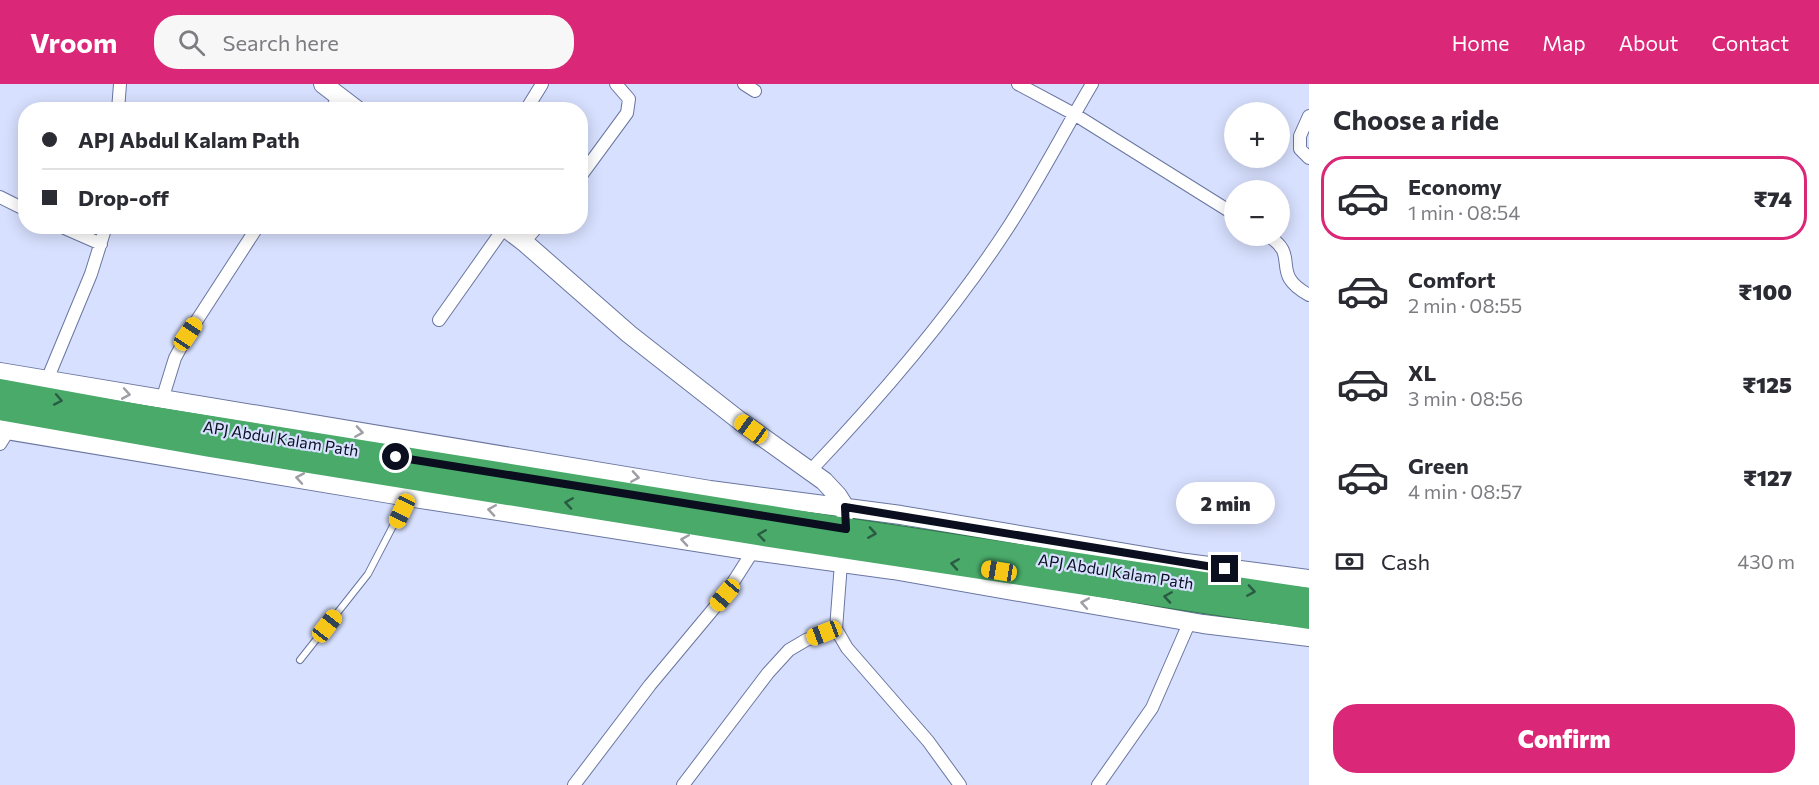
<!DOCTYPE html>
<html lang="en">
<head>
<meta charset="utf-8">
<style>
  :root { --surface:#fff; --page:#f7f7f7; --text:#2b2b33; --muted:#7c7c81; --line:#e1e1e2; --accent:#db2777 }
  body { margin:0; font-family:Commissioner,sans-serif; background:var(--page); color:var(--text); height:100vh; display:flex; flex-direction:column; font-size:22px; white-space:nowrap }
  * { box-sizing:border-box; margin:0 }
  p { font-size:20px; color:var(--muted) }
  .icon { flex:none; width:33px; height:33px; fill:none; stroke:currentColor; stroke-width:2; stroke-linecap:round; stroke-linejoin:round }
  .map { position:relative; flex:1; overflow:hidden }
  .sheet { display:flex; flex-direction:column; background:var(--surface); width:510px }
  .sheet>* { flex:none }
  .banner { position:absolute; left:18px; top:18px; width:570px; height:132px; border-radius:24px; box-shadow:0 3px 15px #0003; display:grid; align-content:center; height:132px; padding:0 24px; background:var(--surface) }
  .tools { position:absolute; left:1224px; top:18px; display:grid; gap:12px }
  .tools a { display:grid; place-items:center; width:66px; height:66px; border-radius:50%; background:var(--surface); box-shadow:0 3px 15px #0003; font-size:30px }
  .end { position:absolute; width:27px; height:27px; margin:-14px; border:8px solid #0a0e1e; background:#fff; box-shadow:0 0 0 3px #fff }
  .from { border-radius:50% }
  .bubble { position:absolute; height:42px; border-radius:21px; background:var(--surface); box-shadow:0 3px 15px #0003; font-size:20px; font-weight:800; line-height:42px; text-align:center }
  .car { position:absolute; width:18px; height:36px; margin:-18px -9px; border-radius:8px; box-shadow:0 0 4px 2px #0007; background:linear-gradient(#f5c518 24%,#345 0 40%,#f5c518 0 76%,#345 0 86%,#f5c518 0) }
  .banner b { display:flex; align-items:center; gap:21px; height:57px; font-size:22px }
  .banner b+b { border-top:2px solid var(--line) }
  .banner i { width:15px; height:15px; background:var(--text) }
  ul { padding:0; list-style:none }
  li { display:flex; align-items:center; gap:18px; height:84px; margin:0 12px 9px; padding:0 12px; border:3px solid transparent; border-radius:24px }
  li div { flex:1 }
  li b { display:block; font-size:22px }
  li em { font-style:normal; font-weight:800 }
  li.on { border-color:var(--accent) }
  li>.icon { width:54px; height:54px; stroke-width:1.5 }
  h2 { padding:0 24px; font-size:27px; line-height:72px }
  .pay { display:flex; align-items:center; gap:15px; height:66px; padding:0 24px; font-size:22px }
  .pay p { margin-inline-start:auto }
  .button { display:flex; gap:12px; margin-top:auto; padding:12px 24px }
  .button a { flex:1; height:69px; border-radius:24px; background:var(--accent); color:#fff; font-size:24px; font-weight:800; line-height:69px; text-align:center }
  header { display:flex; align-items:center; gap:36px; box-sizing:border-box; height:84px; padding:0 30px; background:var(--accent); color:#fff }
  header strong { font-size:28px }
  nav { display:flex; gap:33px; margin-inline-start:auto; font-size:21px }
  .search { width:420px; height:54px; background:var(--page); display:flex; align-items:center; gap:15px; box-sizing:border-box; padding:0 21px; border-radius:24px; color:var(--muted); font-size:22px }
  main { display:flex; flex:1; min-height:0 }
  .map>svg:first-child { display:block }
</style>
</head>
<body>
<header>
<strong>Vroom</strong>
<div class="search"><svg class="icon" aria-label="search" viewBox="0 0 24 24"><circle cx="10" cy="10" r="6"/><path d="M15 15l6 6"/></svg>Search here</div>
<nav><a>Home</a><a>Map</a><a>About</a><a>Contact</a></nav>
</header>
<main>
<div class="map">
<svg width="1309" height="701" viewBox="0 0 1309 701">
  <rect width="100%" height="100%" fill="#d7e0fe"/>
  <g fill="none" stroke-linecap="round" stroke-linejoin="round">
    <defs>
      <path id="lane" d="M300,576l68,-86 39,-75"/>
      <path id="street" d="M744,0l11,7
        M1018,0l56,30 160,100
        M118,26l2,-26
        M331,26l8,-14
        M526,26l16,-26
        M1309,32l-9,20v13l9,9
        M580,93l47,-64 2,-14 -13,-15
        M0,113l26,13
        M60,142l41,18
        M1268,152c34,20 0,37 41,59
        M524,158l14,-16
        M439,236l65,-92
        M47,296l44,-106 15,-48
        M162,316l13,-42 13,-24 70,-108
        M0,360l12,-19
        M811,386c72,-76 141,-156 198,-244 30,-46 55,-95 83,-142
        M841,479l-5,66 11,19 81,93 32,44
        M574,701l76,-100 75,-90 28,-44
        M683,701l85,-112 21,-23 17,-10 30,-11
        M1098,701l54,-77 38,-87"/>
      <path id="secondary" d="M323,0l34,26
        M503,142l21,16 105,92 111,87 84,60 14,15 7,11v7
        M0,288l710,118 191,25 285,48 123,16
        M0,345l408,68 345,54 140,19 310,54 106,13"/>
      <path id="highway" d="M0,306l143,26 703,113 463,70
        M0,325l210,37 547,88 552,84"/>
    </defs>
    <use href="#lane" stroke="#6a76a1" stroke-width="8"/>
    <use href="#street" stroke="#6a76a1" stroke-width="14"/>
    <use href="#secondary" stroke="#6a76a1" stroke-width="20"/>
    <use href="#highway" stroke="#33734f" stroke-width="24"/>
    <use href="#lane" stroke="#fff" stroke-width="6"/>
    <use href="#street" stroke="#fff" stroke-width="12"/>
    <use href="#secondary" stroke="#fff" stroke-width="18"/>
    <use href="#highway" stroke="#49aa69" stroke-width="22"/>
  </g>
  <defs><path id="oneway-chevron" d="M-2-3.5L2.5 0L-2 3.5" fill="none" stroke-width="1.6" stroke-linecap="round" stroke-linejoin="round" transform="scale(1.5)"/></defs>
  <g stroke="#9d9fa5">
    <use href="#oneway-chevron" transform="translate(126 310) rotate(10)"/>
    <use href="#oneway-chevron" transform="translate(359 348) rotate(9)"/>
    <use href="#oneway-chevron" transform="translate(635 393) rotate(9)"/>
    <use href="#oneway-chevron" transform="translate(300 394) rotate(-170)"/>
    <use href="#oneway-chevron" transform="translate(492 426) rotate(-171)"/>
    <use href="#oneway-chevron" transform="translate(685 456) rotate(-171)"/>
    <use href="#oneway-chevron" transform="translate(1085 519) rotate(-170)"/>
  </g>
  <g stroke="#2a5c44">
    <use href="#oneway-chevron" transform="translate(58 316) rotate(11)"/>
    <use href="#oneway-chevron" transform="translate(569 419) rotate(-171)"/>
    <use href="#oneway-chevron" transform="translate(872 449) rotate(9)"/>
    <use href="#oneway-chevron" transform="translate(762 451) rotate(-172)"/>
    <use href="#oneway-chevron" transform="translate(955 480) rotate(-171)"/>
    <use href="#oneway-chevron" transform="translate(1251 507) rotate(9)"/>
    <use href="#oneway-chevron" transform="translate(1168 513) rotate(-171)"/>
  </g>
  <g fill="none" stroke-linecap="round" stroke-linejoin="round">
    <path stroke="#0a0e1e" stroke-width="8" d="M396,373l450,72 -1,-22 380,62"/>
  </g>
  <g text-anchor="middle" dominant-baseline="central" stroke-width="4.5" stroke-linejoin="round" paint-order="stroke">
    <g font-size="16" fill="#0a0e1e" stroke="#d7e0fe">
      <text transform="translate(281 354) rotate(9)">APJ Abdul Kalam Path</text>
      <text transform="translate(1116 487) rotate(9)">APJ Abdul Kalam Path</text>
    </g>
  </g>
</svg>
<div class="tools">
<a>+</a>
<a>−</a>
</div>
<i class="end from" style="left:396px;top:373px"></i>
<i class="end" style="left:1225px;top:485px"></i>
<div class="bubble" style="left:1176px;top:398px;width:99px">2 min</div>
<i class="car" style="left:188px;top:250px;rotate:34deg"></i>
<i class="car" style="left:751px;top:345px;rotate:306deg"></i>
<i class="car" style="left:402px;top:427px;rotate:205deg"></i>
<i class="car" style="left:999px;top:487px;rotate:279deg"></i>
<i class="car" style="left:725px;top:511px;rotate:220deg"></i>
<i class="car" style="left:327px;top:542px;rotate:38deg"></i>
<i class="car" style="left:824px;top:549px;rotate:249deg"></i>
<div class="banner">
<b><i class="from"></i>APJ Abdul Kalam Path</b>
<b><i></i>Drop-off</b>
</div>
</div>
<section class="sheet">
<h2>Choose a ride</h2>
<ul>
<li class="on"><svg class="icon" aria-label="car" viewBox="0 0 24 24"><path d="M5 17H2v-5l4-1 3-4h7l3 4 3 1v5h-3M9 17h6M6 11h13"/><circle cx="7" cy="17" r="2"/><circle cx="17" cy="17" r="2"/></svg><div><b>Economy</b><p>1 min · 08:54</p></div><em>₹74</em></li>
<li><svg class="icon" aria-label="car" viewBox="0 0 24 24"><path d="M5 17H2v-5l4-1 3-4h7l3 4 3 1v5h-3M9 17h6M6 11h13"/><circle cx="7" cy="17" r="2"/><circle cx="17" cy="17" r="2"/></svg><div><b>Comfort</b><p>2 min · 08:55</p></div><em>₹100</em></li>
<li><svg class="icon" aria-label="car" viewBox="0 0 24 24"><path d="M5 17H2v-5l4-1 3-4h7l3 4 3 1v5h-3M9 17h6M6 11h13"/><circle cx="7" cy="17" r="2"/><circle cx="17" cy="17" r="2"/></svg><div><b>XL</b><p>3 min · 08:56</p></div><em>₹125</em></li>
<li><svg class="icon" aria-label="car" viewBox="0 0 24 24"><path d="M5 17H2v-5l4-1 3-4h7l3 4 3 1v5h-3M9 17h6M6 11h13"/><circle cx="7" cy="17" r="2"/><circle cx="17" cy="17" r="2"/></svg><div><b>Green</b><p>4 min · 08:57</p></div><em>₹127</em></li>
</ul>
<div class="pay"><svg class="icon" aria-label="cash" viewBox="0 0 24 24"><path d="M3 7h18v10H3z"/><circle cx="12" cy="12" r="2"/></svg>Cash<p>430 m</p></div>
<div class="button"><a>Confirm</a></div>
</section>
</main>
</body>
</html>
